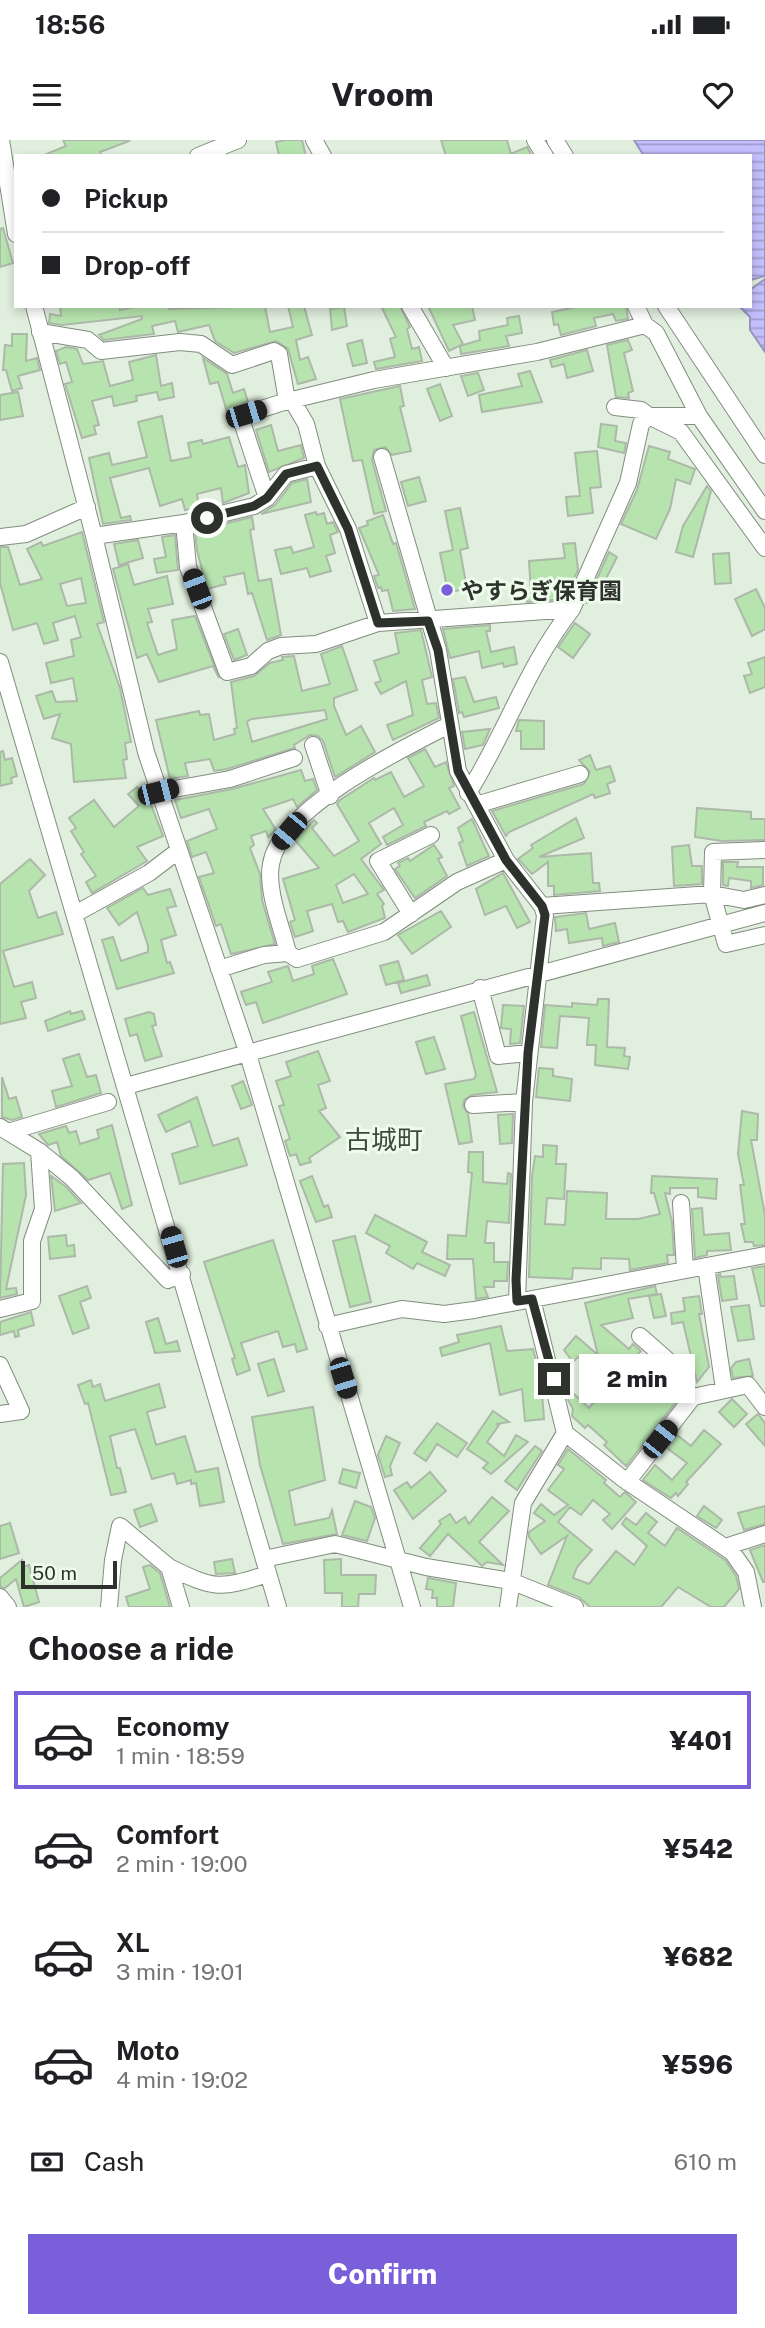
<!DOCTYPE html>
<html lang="en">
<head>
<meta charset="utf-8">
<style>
  :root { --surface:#fff; --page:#f2f2f2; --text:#202124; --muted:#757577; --line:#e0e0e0; --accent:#795fda }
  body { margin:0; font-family:"Public Sans","Noto Sans JP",sans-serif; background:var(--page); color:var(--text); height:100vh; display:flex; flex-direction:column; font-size:26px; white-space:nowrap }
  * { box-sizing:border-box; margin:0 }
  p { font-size:23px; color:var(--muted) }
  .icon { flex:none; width:38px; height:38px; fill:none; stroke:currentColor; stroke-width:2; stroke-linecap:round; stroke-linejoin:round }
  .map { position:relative; height:1467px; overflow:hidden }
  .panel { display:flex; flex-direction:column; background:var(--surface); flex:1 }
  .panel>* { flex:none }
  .hud { position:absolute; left:14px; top:14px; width:738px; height:154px; border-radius:0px; box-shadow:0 4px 10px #0003; display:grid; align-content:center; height:154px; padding:0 28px; background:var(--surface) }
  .scale { position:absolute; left:21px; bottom:18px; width:96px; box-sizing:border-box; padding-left:7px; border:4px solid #2d332c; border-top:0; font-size:19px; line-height:24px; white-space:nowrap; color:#2d332c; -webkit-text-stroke:5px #eefceb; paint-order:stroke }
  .end { position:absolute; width:32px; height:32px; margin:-16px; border:9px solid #2d332c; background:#fff; box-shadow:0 0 0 4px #fff }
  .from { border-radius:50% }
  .bubble { position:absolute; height:49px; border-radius:0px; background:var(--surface); box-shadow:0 4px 10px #0003; font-size:23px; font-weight:800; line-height:49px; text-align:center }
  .car { position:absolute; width:21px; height:42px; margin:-21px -10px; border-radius:9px; box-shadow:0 0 5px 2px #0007; background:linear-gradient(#222 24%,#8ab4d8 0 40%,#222 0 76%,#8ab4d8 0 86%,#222 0) }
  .hud b { display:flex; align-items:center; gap:24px; height:66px; font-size:26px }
  .hud b+b { border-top:2px solid var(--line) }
  .hud i { width:18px; height:18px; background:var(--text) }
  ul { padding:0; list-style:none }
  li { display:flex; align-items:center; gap:21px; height:98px; margin:0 14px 10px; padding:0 14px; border:4px solid transparent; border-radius:0px }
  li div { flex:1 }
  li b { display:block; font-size:26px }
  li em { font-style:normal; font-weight:800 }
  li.current { border-color:var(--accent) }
  li>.icon { width:63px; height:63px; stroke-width:1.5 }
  h2 { padding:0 28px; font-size:32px; line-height:84px }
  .pay { display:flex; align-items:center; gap:18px; height:77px; padding:0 28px; font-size:26px }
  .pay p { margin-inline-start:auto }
  .primary-button { display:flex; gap:14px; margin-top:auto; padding:14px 28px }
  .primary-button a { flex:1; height:80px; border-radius:0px; background:var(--accent); color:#fff; font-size:28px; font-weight:800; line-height:80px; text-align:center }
  .status { display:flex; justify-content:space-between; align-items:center; height:49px; padding:0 35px; background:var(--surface); direction:ltr }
  .status svg { height:19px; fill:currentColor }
  header { display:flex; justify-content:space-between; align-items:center; height:91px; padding:0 28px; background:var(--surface); font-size:32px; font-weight:800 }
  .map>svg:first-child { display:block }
</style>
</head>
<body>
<div class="status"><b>18:56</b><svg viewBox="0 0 49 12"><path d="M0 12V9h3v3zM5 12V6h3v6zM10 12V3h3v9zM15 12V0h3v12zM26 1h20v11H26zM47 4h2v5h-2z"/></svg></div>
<header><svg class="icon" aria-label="menu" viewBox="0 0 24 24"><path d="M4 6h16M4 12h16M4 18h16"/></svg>Vroom<svg class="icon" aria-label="heart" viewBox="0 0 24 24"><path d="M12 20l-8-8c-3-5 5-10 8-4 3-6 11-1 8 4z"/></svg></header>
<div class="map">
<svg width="765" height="1467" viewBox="0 0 765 1467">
  <defs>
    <pattern id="water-rules" width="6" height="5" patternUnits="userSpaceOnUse" patternTransform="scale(1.75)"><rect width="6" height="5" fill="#c5befd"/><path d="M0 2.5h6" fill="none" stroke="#a09bcd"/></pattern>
  </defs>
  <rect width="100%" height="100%" fill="#e1efde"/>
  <path fill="url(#water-rules)" stroke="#9794be" stroke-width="2" d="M634,0h131v136l-14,4v-124h-107z
    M765,139v73l-15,-22v-13l-11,-11h12v-17z"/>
  <path fill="#b7e4ae" stroke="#acb9a9" stroke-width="2" fill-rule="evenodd" d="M63,0h65l1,1 -29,11 2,4h-60l24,-10z
    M285,0h17l4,16h-27l-3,-14z
    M441,0h66l4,14 16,-7 5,9h-86z
    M3,88l10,35 -13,4v-38z
    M60,166h60v4l18,-4h31v3l96,-3 5,26 23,-5 -5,-21h16l8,29 -16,5 4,20 8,-3 8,22 -18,5 -10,-35 -12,-8 -42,12 -19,-12 -6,-16 -31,7 -3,-11 -23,5 2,8 -50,6 -5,-5 43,-16v-3l-80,9 -13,-2 1,-9 11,2z
    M381,166h19l10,21 -3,2 5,20 7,-2 3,14 -46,8 -2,-7 21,-5 -5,-18 6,-2z
    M428,166h44l3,14 -22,5 10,19 -14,7z
    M580,166h46l2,13 -12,2 -3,-7 -19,4 2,8 -35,9 -3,-11 -4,1 -2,-13z
    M344,167l3,19 -15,4 -2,-21z
    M519,176l3,17 -16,3 3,10 -48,8 -1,-8 20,-6 -1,-9 29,-6 -1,-7z
    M12,194h15l-1,27 11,-3 3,12 -22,6 4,12 -10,3 -6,-21h-3l2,-25 7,1z
    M362,200l5,23 -14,3 -6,-22z
    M628,200l4,10 -8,3 9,38 -5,2 1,5 -13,-1 -9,-52z
    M66,207l11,2 6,15 20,-3 7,25 23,-6 -4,-18 27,-7 5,31 11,-3 2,14 -15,3 -2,-8 -21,4 1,5 -23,5 -2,-10 -20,5 7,24 -5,1 2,8 -14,4 -17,-54 7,-2 -6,-20 -6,2 -4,-13z
    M587,210l6,21 -26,7 -3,-14 -12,3 -2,-7z
    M203,218l24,16 6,19 11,-4 4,13 -21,10 -9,-30 -8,2z
    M530,231l12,31 -60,10 -3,-17 43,-9 -4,-12z
    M478,233l6,17 -16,6 -7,-20z
    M440,244l12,32 -12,5 -13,-32z
    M400,246l4,20 -4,1 11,44 -19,4 -7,-8 -11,3 -2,10 14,51 -12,3 -12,-54 -9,1 -13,-62z
    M18,252l5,24 -23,4v-25z
    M162,276l9,45 20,-4 -3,-14 14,-3 1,4 26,-7 9,30 7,-2 4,28 -26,10 -2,-15 -24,6 2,13 -14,3 -3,-11 -22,7 -11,-38 -39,10 11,40 9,-2 1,4 -28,4 -14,-66 20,-5 3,12 35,-8 -9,-35z
    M601,284l16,2 -2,15 11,2 -2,10 -26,-6z
    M271,285l7,26 23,-6 3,13 -35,14 -13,-42z
    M649,306l21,6 -2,7 27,10 -5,15 -14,-5 -6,30 -14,30 -35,-15 16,-34z
    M597,311l4,36 -11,1 3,25 -25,3 -2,-19 14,-1 -5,-43z
    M419,337l7,24 -18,5 -7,-24z
    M307,339l4,23 -50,12 14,-9 17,-22z
    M707,346l4,5 -18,66 -17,-5 7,-26z
    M460,368l8,40 -8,2 7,39 -19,3 -8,-39 13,-3 -8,-39z
    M316,372l1,3 7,-2 3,11 6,-2 5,10 -8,3 5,18 -9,3 5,15 -21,6 -3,-9 -26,6 -6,-24 16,-3 2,6 21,-6 -9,-32z
    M383,375l10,29 3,-1 19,66 -22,2 -5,-21 -6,1 -1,-4 -3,1 -4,-12 5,-1 -20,-47 9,-3 -1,-4z
    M252,377l2,12 -4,1 8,48 1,3 12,-2 10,56 -14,5 -15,-47 -4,1 -4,-21 -20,4 2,7 -19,5 -10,-39 -2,-19z
    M82,392l22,90 -7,2 23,64 11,54 -6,1 2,16 -4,1 3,18 -52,4 -3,-38 -19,-6 8,-24 -16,5 -8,-23 16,-5 4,11 21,-1 -4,-23 -22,5 -5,-20 28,-7 -3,-16 10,-3 -6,-21 -22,7 5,17 -14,4 -7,-21 -24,7 -13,-47v-36h8l12,38 22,-6 -15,-30 14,-7 2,4zM81,438l5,25 -19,3 -7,-22z
    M175,395l3,35 -21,3 -3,-14 12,-2 -4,-20z
    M138,400l5,18 -24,7 -5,-21z
    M575,403l3,27 -4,8 -10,1 1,20 -38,3v-9h4l-2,-32 36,-3 -2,-14z
    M609,412l8,5 -23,45 -8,1z
    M729,413l2,30 -16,1 -2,-30z
    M128,424l6,21 33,-9 6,28 -25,5 4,13 -5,1 11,32 19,-6 -5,-29 23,-4 24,62 -6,-12 -54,16 -12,-28 -10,4 -24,-89z
    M756,449l9,19v21l-13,7 -17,-37z
    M575,483l15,11 -17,24 -15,-11z
    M490,485v6h-4l5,21 23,-5 3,17 -13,3 -1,-4 -21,5 -3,-17 -29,7 -7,-29z
    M238,489l9,26 -13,5 -10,-26z
    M421,490l11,47 -10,3 5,24 9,-1 3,15 -46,22 -6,-15 26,-10 -7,-34 -25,13 -6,-11 6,-2 -7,-20 25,-8 -4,-20z
    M342,506l15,44 -23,8v8l12,29 15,-9 14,26 -40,25 -12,-36 -5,-5 -8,-1 -16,10 1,3 -68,21 -13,2 -4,-12 -25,4 3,13 -18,3 -14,-59 43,-9 1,4 9,-1 5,26 21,-6 -1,-5 3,-1 -6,-46 23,-6 16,-13 13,-3 -1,-3 12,-1 8,35 28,-7 -9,-30zM325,570l2,9 -75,23 -5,-20 4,-3z
    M765,517v30l-15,6 -6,-17 8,-2 -4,-11z
    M465,537l9,25 22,-5 3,11 -35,9 -2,-5 -3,1 -6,-34z
    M519,580l25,1v28h-23v-18h-5z
    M490,589l-7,16 -18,4 -3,-17z
    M425,609l10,18 11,-5 8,24 -5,2 11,20 -11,6 -2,-3 -23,11 2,4 -39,19 -4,-8 20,-12 -9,-17 -25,15 12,21 -20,15 23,31 -7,4 7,10 -2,2 3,12 -37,14 -5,-11 -5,1 -6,-18 -25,7 6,20 -18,6 -5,-15 5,-2 -12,-41 36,-11 -24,-28 19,-20 3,3 -5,5 22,28 25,-15 -22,-37 3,-4 34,-22 1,2 16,-8 13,25 20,-11 -16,-28zM354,734l14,20 -25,9 -7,-18z
    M3,611l2,9 7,-2 5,18 -6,2 1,5 -12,3v-34z
    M590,615l6,15 14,-4 5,15 -8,3 3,9 -15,5 -2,-4 -84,38 -3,4 -14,-25 92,-27 6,-12 -11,-12z
    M301,630l4,11 8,-2 4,11 -20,17 -4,-8 -30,10 13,21 -8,7 -2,-6 -15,5 3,9 -4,3 10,26 2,26 13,44 -44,10 -10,-30 -5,2 -17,-49 15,-4 -8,-21 -14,5 -5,-16 30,-12 -8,-20 -28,9 -6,-18 57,-11z
    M137,647l13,15 13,34 -26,11 10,14 -55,32 -6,-11 10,-6 -15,-22 3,-2 -13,-21 5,-3 -7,-10 25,-18 20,27 25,-21 -11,-12z
    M697,668l54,4v7h14v21l-43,1 -27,-4z
    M576,678l8,20 -45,19 52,-4 2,30h6l1,8 -46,4v-9h-6v-24l-16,12 -14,-15 15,-11 -2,-3z
    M472,679l17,37 -22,10 -8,-23 4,-2 -5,-13z
    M434,705l8,12 -4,2 9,17 -32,22 -20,-29 5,-3 -2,-3 10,-5 2,3z
    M689,705l3,21h10v18l-28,2 -2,-39z
    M30,719l15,16 -16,16 9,27 18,-6 7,22 -60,17 11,36 18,-5 4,16 -15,4 5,16 -26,6v-140z
    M723,722h15l-1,5h26v18l-12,3v-7l-22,-3 -1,8 -5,-1z
    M503,733l27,49 -13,6 -11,-22 -21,9 -9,-26z
    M143,748l5,7 22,-6 6,17 -9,2 9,27 -15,5 6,23 3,-1 4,11 -57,16 -15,-49 11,-3 8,24 27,-9v-6l-11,-34 -18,13 -12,-17z
    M441,771l10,16 -39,27 -14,-19z
    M586,773l3,16 26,-6 4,19 -16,4 -1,-8 -33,5 -2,-14 -11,2 -1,-14z
    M333,819l14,35 -84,29 -7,-21 -10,3 -5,-13 31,-10 -4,-10 20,-6 5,15 21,-7 -2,-8z
    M398,821l6,19 -18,5 -6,-19z
    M427,835l3,10 -29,8 -3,-10z
    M598,859h11l-2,48 18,1 -1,8 6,1 -2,12 -33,-4 1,-20h-9l2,-27 -29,-2 -3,32 -16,-1 4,-42 27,2v-4l25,2z
    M503,865l21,1 -4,37 -10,1 1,-15 -10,-1z
    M70,871l1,3 11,-3 3,8 -37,12 -3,-10z
    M149,872l5,2 2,11 -4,1 10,30 -17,5 -8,-27 -7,2 -5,-17z
    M474,872l23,80 -25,3 -8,5 -1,6 5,8 4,28 -13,2 -14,-60 29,-5 2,-4 -15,-59z
    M434,897l11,32 -19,5 -10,-32z
    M318,911l12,30 -12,4 8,23 -7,3 21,26 -31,21 2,4 -11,3 -4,-11 -6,2 -5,-15 5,-2 -11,-33 5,-1 -8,-24 15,-5 -5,-14z
    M79,914l8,23 9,-2 5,18 -45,14 -4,-16 20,-5 -9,-27z
    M539,928l14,1v7l19,3 -2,22 -34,-4z
    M2,937l7,22 7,-2 6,20 -10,3 -10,-3z
    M243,941l9,24 -11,4 -9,-23z
    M197,957l16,49 25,-8 9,27 -67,19 -8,-30 26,-8 -8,-25 -24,11 -8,-17z
    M742,971l16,3 -1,26h-6l14,75v30l-11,1 -1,-4h-8l-4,-18h4l-5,-39h4l-6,-31z
    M513,974l-1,29 -12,1 -2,-29z
    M112,985l20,80 -10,4 -12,-36 -22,7 -27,-24 -4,-14 -9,3 -9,-11 27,-8 3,7 7,-2 4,13 19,-6 -2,-8z
    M543,1005l14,1 -1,18h10l-2,35 -17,-1 -2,26 20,1 2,-34 40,2 -1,26h32l22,-5 -6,-21h-3l1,-17 65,3 -1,20 -18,-2v-9h-28v6l-5,-1 7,29 2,33h-7l1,8 -38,7 -1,-11 -28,-1v11l-28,-1 -1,11 -43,-2 3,-101 3,-20 8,1z
    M469,1012h14v30l24,2 1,-11 3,1 -2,49 -22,-2 -2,22h9v19h14l-1,19h-13v6h-10l4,10 -12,2 -3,-40h-26l1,-24 18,1 6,-63 -4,-1z
    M24,1023l2,32 -20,94 10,-1 1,6 -17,4 3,-134z
    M51,1036l14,10 16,17 -26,8z
    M312,1036l12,31 4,-2 4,12 -16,5 -16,-41z
    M702,1068l2,27 25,-2 2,17 -24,1v4l-12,3 -3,-49z
    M375,1075l52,27 -5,10 28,13 -5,11 -28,-13 -4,6 -27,-16 4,-7 -24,-13z
    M66,1095l1,11 7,-1 1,11 -25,3 -2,-22z
    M355,1096l16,66 -21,5 -17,-66z
    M273,1100l34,109 -10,3 -2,-8 -12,3 -5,-16 -37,12 9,27 -13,5 -5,-16 3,-1 -31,-96z
    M765,1126v40h-4l-9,-38z
    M720,1134l1,3 13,-1 3,23 -15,2 -4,-26z
    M87,1146l4,12 -11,4 9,26 -16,6 -14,-38z
    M655,1146l2,8 -29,5 5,19 -32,7 28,24 4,-5 8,7 -4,4 27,22 3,10 12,11 -53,68 -22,-21 3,-3 -19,-17 -3,3 -13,-12 1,-7 -6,-11 6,-5 16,15 21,-25 19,16 14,-16 -29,-23 -3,6 -16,5 -17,-14 -5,5 -9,-12 12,-14 22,19 -13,-52z
    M661,1154l5,22 -12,2 -5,-22z
    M699,1156l3,18h-3l10,53 -12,15 -14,-60 -11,2 -1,-11 14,-2 -2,-13z
    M749,1165l5,34 -16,2 -7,-34z
    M31,1172l3,13 -16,5 1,6 -4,1 -1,-6 -14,4v-13z
    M158,1178l8,26 11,-3 3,10 -25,2 -9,-31z
    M501,1186l6,25 26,-2 1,4 7,26 3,40 -19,2 -3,-32 -22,6 -10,-52 -48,13 -2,-8 19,-6 -2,-7z
    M274,1219l10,32 -16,5 -10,-32z
    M749,1219l4,17 -20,2 -2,-10 5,-6z
    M91,1240l2,7 7,-3 5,17 54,-17 6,23 -18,5 9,33 29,-9 11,36 22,-4 6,34 -24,4 -4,-23 -5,1v-4l-14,4 -3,-11 -22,6 -17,-50 -25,7 7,32h3l6,24 -15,3 -23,-92 -3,1 -7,-19z
    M732,1259l15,15 -13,13 -15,-15z
    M313,1267l12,73 -36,11 6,34 34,-7 3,-8 5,24 -54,10 -23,-79 -8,-48z
    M493,1271l16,11 -13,2 3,1 -12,17 17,14 12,-21 12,7 -37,32 -8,-6 5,-5 -21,-14z
    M758,1274l7,9v23l-19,-22z
    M437,1283l30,20 -10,14 -20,-13 -11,17 -12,-8z
    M704,1290l17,14 -35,38 2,2 -10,12 -2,-3 -5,5 -28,-18 12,-15 17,15 15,-17 -20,-15 10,-13 14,11z
    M386,1296l14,7 -10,23 2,9 -7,2 -7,-22z
    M535,1306l7,5 -25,39 -12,-9z
    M568,1309l38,31 -2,3 16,14 5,-5 11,10 -24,27 -9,-9 7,-6 -17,-14 -12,15 -11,-8 -12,15 34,28 -15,17 -4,11 16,6 27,-33 18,14 13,-19 -25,-22 4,-6 10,7 10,-12 11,9 -9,11 17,13 12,-18 48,32 11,16 3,13 -15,18h-13l-33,-20 -17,20h-71l-11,-10 -31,-12 19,-49 -26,18 -12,-17v-5l16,-11 -11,-8 7,-9 13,11 14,-10 -20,-15 16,-21 -6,-4z
    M343,1329l17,4 -4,15 -17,-5z
    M430,1332l16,19 -33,28 -19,-29 13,-8 4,6z
    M492,1357l17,14 -30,31 24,23 -16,-3 -5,4 -34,-32 -18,22 -10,-8 21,-24 -2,-3 11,-7 6,9 9,-6 4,7z
    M355,1361l16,6 4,11 -8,23 -25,-6z
    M151,1364l6,17 -17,6 -6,-17z
    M704,1366l18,14 -6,8 -19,-12z
    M765,1366v18l-21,6 -6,-17z
    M10,1383l9,30 -19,6v-33z
    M765,1405v37h-2l-13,-32z
    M232,1419l3,14 -19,1 -2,-12z
    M341,1419v16h35l-1,19h-16l-1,13h-16v-14h-17l-1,-33z
    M22,1420l1,7 6,-2 10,37 -15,5 -8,-28 -11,9 -5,-1v-9z
    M150,1425l10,8 10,34h-41l-3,-10 24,-8 -7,-22z
    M428,1438l28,5 -3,24h-16v-9h-5l1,-8 -7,-1z"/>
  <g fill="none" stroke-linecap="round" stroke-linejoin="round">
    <defs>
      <path id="minor" d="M1,0l15,94
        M314,0l9,16
        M535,0l10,16
        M555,0l10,16
        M198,16l40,-16
        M34,166l60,230 52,216 101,299 165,556
        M410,166l36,62
        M636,166l9,19
        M666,166l99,149
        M40,192l48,8 13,11 79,-9 21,2 31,21 42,-14 5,3 8,47 5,-1 14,24 11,42 31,63 30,94
        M292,260l82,-20 163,-28 108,-27 11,8 43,83 66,95
        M615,267l26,3 8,6h50
        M382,317l56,193 20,121 48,89 36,46 3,9 -21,187 -7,199
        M267,358l-25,-76 4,-8 41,-13
        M184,383l4,44 39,105 24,-6 17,-15 13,-5 35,-2 62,-21 194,-14c-46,59 -65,122 -104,184
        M94,396l90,-13 70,-17 13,-8 19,-24 31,-8
        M0,397l26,-3 61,-27
        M572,469l56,-126 13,-59 8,-8 32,16 84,116
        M0,522l278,945
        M313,605l17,51
        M158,652l72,-13 64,-21
        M476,665l104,-31
        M765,710l-52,2 -1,42 14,50 39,-9
        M542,766l170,-12 32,6 21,-5
        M75,774l74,-41 29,-22
        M411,774l-33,-53 53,-26
        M288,813l9,6 87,-27 73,-50 49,-22
        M219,829l45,-14 24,-2c-6,-26 -22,-62 -17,-89 9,-56 131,-115 178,-139
        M480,848l18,68 30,-3
        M126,946l639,-173
        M473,965l51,-3
        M0,987l39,24 33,27 96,102 14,-6
        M8,992l100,-30
        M681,1063l4,67
        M706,1126l18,123
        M532,1159l33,134 57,45 110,74 14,20 7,35
        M0,1169l32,-8v-60l11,-32 -4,-58
        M327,1186l75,-17 42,5 30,-4 291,-55
        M640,1196l33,29 2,15 18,17
        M0,1225l21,46 -21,3
        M627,1342l66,-85 55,-12 17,22
        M725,1407l40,-13
        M264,1419l71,-15 91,23 85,14 64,26
        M169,1427c47,23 50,22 99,7
        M0,1457l8,10
        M109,1467l4,-47 7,-34 49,41 12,40
        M508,1467l15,-104 42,-70"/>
    </defs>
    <use href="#minor" stroke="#818e7e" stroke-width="18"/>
    <use href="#minor" stroke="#fff" stroke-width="16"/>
  </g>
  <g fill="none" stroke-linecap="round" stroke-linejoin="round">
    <path stroke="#2d332c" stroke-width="9" d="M207,378l47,-12 13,-8 19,-24 31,-8 31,63 30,94 50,-2 10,29 20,121 48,89 36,46 3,9 -17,138 -12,227 1,21 15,-2 22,80"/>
  </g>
  <circle fill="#795fda" stroke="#eefceb" stroke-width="2.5" cx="447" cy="450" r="7"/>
  <g text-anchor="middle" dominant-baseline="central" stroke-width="6" stroke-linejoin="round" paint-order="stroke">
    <g font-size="23" font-weight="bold" fill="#2d332c" stroke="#eefceb" text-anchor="start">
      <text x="461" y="450">やすらぎ保育園</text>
    </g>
    <g font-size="26" fill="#3d493b" stroke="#eefceb">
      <text x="384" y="999">古城町</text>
    </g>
  </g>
</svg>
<div class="scale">50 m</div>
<i class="end from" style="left:207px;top:378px"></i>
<i class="end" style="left:554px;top:1239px"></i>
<div class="bubble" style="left:579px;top:1214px;width:116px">2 min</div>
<i class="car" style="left:246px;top:274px;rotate:73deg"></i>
<i class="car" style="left:197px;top:449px;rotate:339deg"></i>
<i class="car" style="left:158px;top:652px;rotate:76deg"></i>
<i class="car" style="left:289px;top:691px;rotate:220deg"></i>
<i class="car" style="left:174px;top:1107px;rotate:344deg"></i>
<i class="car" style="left:343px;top:1238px;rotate:163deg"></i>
<i class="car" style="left:660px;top:1299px;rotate:38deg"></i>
<div class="hud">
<b><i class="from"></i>Pickup</b>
<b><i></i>Drop-off</b>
</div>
</div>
<section class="panel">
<h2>Choose a ride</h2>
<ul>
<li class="current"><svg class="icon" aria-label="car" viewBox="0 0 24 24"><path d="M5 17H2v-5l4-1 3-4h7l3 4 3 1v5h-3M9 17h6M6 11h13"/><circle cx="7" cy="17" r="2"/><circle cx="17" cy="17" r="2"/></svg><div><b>Economy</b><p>1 min · 18:59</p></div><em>¥401</em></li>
<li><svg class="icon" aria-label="car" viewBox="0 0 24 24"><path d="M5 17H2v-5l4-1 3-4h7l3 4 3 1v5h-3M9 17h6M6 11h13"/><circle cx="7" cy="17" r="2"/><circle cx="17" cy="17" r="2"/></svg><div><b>Comfort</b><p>2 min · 19:00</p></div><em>¥542</em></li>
<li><svg class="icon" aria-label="car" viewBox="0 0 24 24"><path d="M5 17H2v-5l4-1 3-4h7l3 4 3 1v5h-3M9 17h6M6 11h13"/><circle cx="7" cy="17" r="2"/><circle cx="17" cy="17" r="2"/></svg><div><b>XL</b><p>3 min · 19:01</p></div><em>¥682</em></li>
<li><svg class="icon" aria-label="car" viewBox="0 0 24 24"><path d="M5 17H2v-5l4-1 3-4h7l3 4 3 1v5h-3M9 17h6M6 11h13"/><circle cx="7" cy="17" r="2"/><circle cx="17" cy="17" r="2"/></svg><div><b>Moto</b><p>4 min · 19:02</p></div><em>¥596</em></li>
</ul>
<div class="pay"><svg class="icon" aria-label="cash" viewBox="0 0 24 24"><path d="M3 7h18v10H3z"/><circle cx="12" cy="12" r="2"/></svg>Cash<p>610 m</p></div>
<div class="primary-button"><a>Confirm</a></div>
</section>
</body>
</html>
